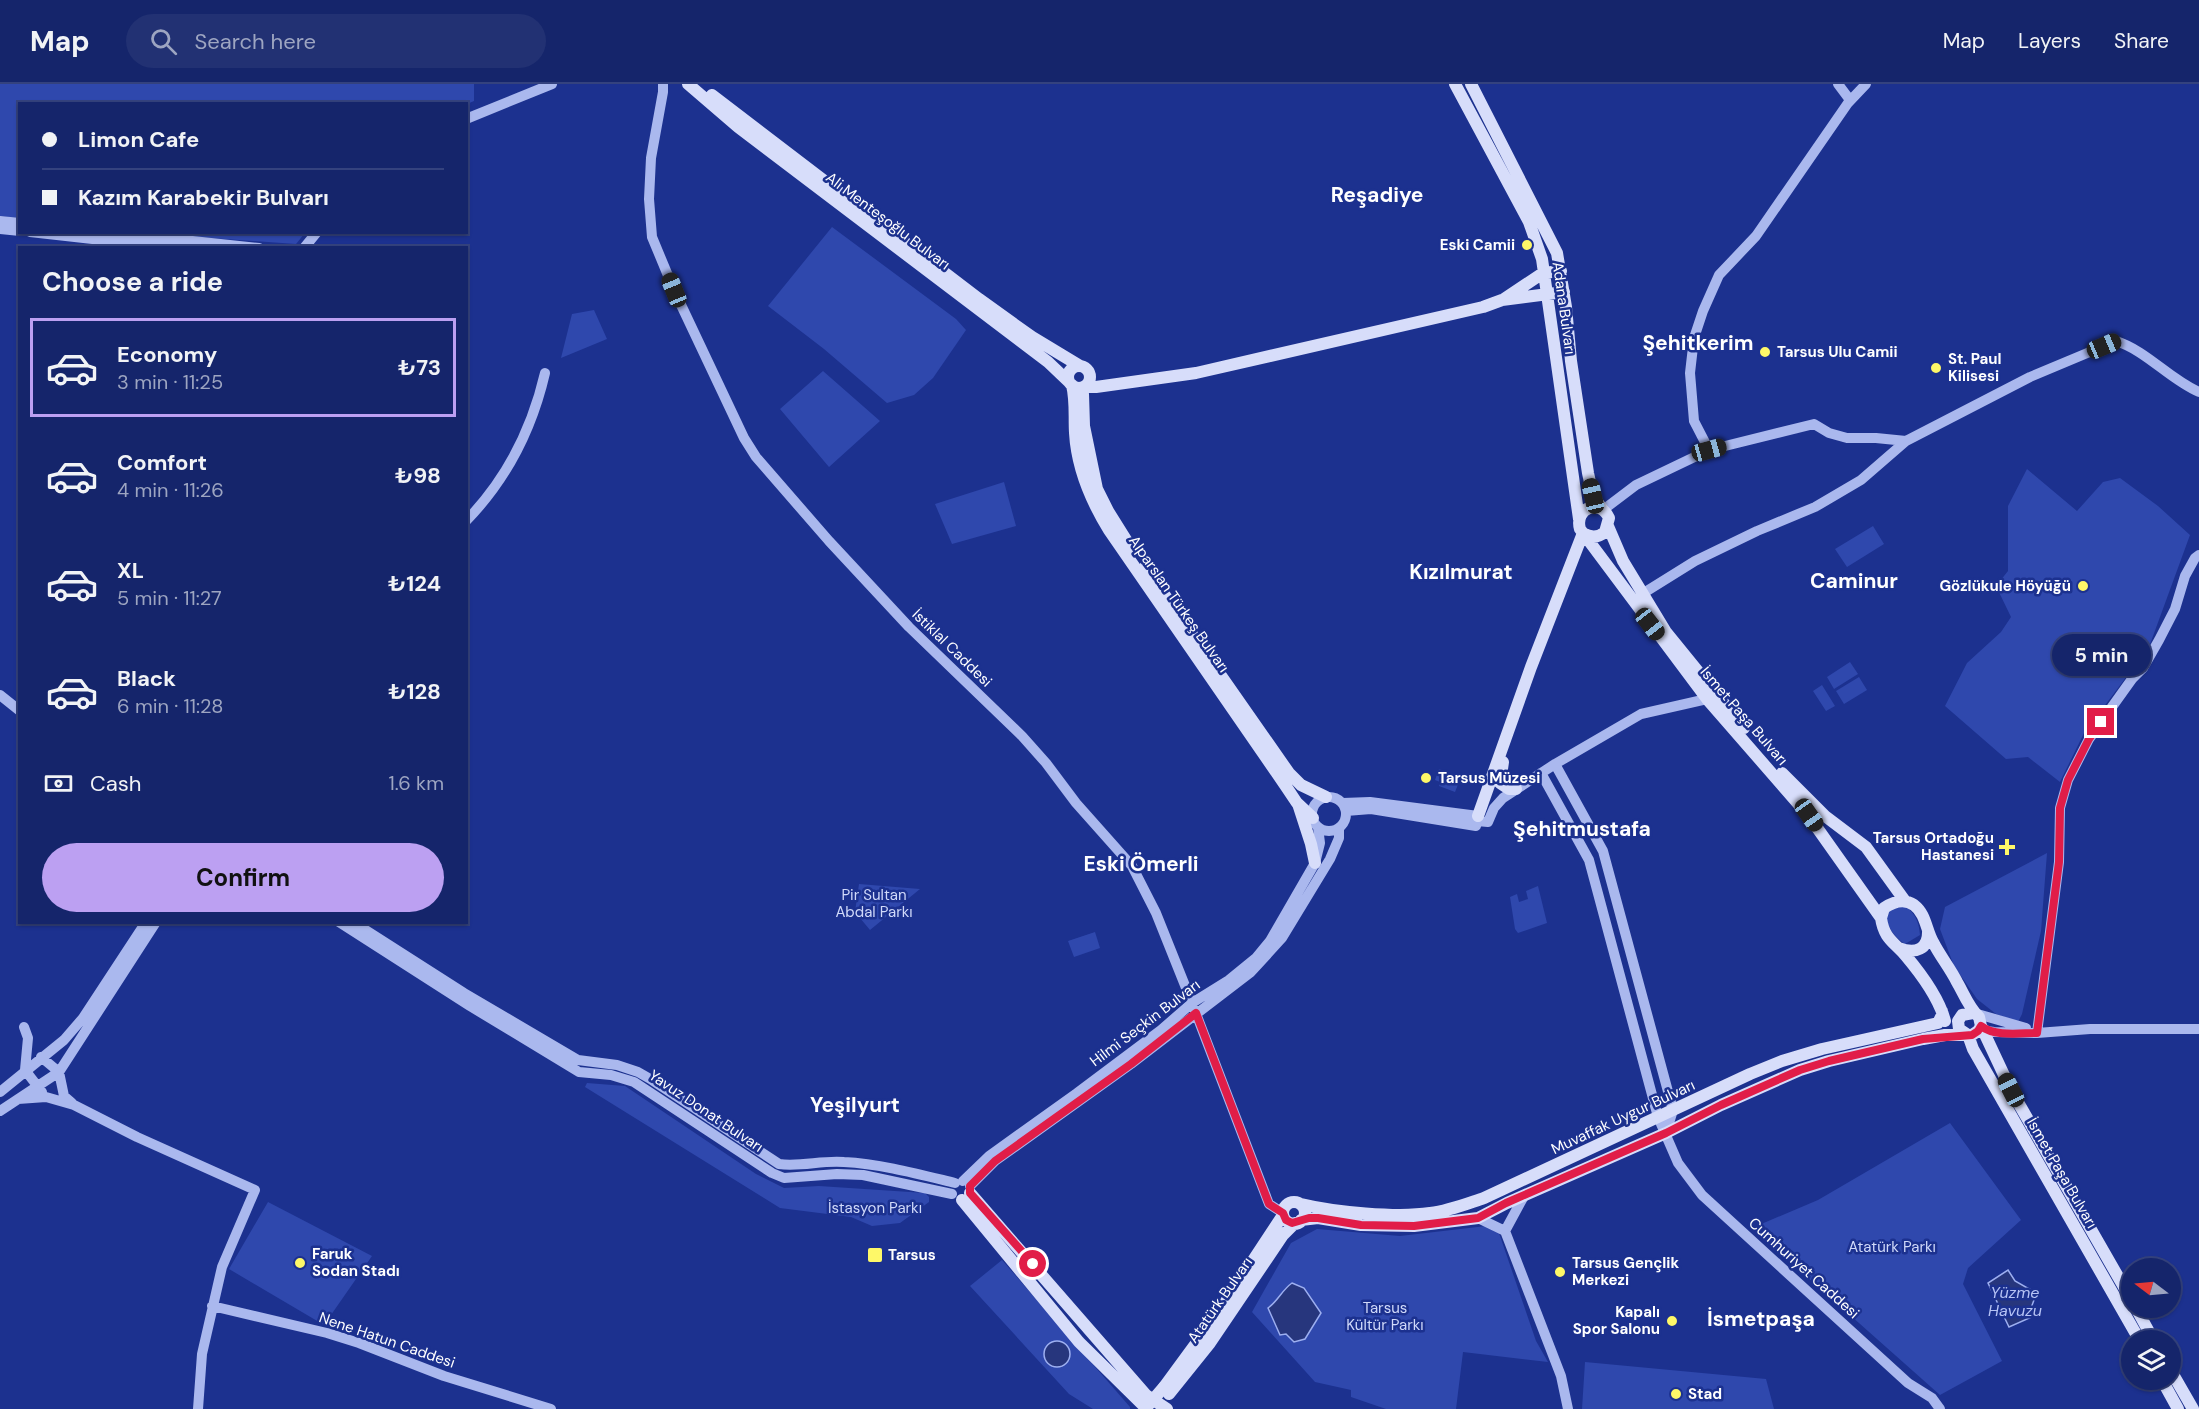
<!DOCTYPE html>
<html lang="en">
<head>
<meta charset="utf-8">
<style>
  :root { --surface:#15256b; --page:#223173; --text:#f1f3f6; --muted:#9da5c1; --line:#34427e; --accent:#bca0f2 }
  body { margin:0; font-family:"DM Sans",sans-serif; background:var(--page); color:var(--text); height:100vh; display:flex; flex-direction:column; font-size:22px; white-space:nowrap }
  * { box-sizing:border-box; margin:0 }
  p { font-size:20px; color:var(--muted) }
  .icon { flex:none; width:33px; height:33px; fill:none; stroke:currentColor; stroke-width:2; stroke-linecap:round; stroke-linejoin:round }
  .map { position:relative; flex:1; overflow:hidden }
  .details { position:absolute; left:18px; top:162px; width:450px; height:678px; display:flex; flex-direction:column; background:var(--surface); border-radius:0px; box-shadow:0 2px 4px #0004,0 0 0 2px var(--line) }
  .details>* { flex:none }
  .guide { position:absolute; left:18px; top:18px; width:450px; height:132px; border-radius:0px; box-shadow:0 2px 4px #0004,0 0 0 2px var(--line); display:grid; align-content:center; height:132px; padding:0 24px; background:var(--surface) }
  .needle { width:39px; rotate:286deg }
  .fabs { position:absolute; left:2121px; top:1174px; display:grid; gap:12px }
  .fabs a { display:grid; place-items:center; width:60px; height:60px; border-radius:50%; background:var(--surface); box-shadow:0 2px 4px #0004,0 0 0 2px var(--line); font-size:30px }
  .end { position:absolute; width:27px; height:27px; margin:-14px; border:8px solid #e11d48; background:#fff; box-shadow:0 0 0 3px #fff }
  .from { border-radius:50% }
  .bubble { position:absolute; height:42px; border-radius:21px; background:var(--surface); box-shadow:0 2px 4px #0004,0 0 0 2px var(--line); font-size:20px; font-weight:700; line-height:42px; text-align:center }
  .car { position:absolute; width:18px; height:36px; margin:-18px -9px; border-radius:8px; box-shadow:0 0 4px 2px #0007; background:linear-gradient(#222 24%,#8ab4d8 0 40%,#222 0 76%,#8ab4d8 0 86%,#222 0) }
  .guide b { display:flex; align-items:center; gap:21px; height:57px; font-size:22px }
  .guide b+b { border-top:2px solid var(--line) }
  .guide i { width:15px; height:15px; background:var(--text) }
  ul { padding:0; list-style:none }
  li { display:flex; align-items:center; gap:18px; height:99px; margin:0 12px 9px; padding:0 12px; border:3px solid transparent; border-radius:0px }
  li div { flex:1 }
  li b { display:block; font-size:22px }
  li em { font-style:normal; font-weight:700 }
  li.active { border-color:var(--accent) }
  li>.icon { width:54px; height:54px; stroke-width:1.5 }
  h2 { padding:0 24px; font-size:27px; line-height:72px }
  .pay { display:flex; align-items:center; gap:15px; height:66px; padding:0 24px; font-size:22px }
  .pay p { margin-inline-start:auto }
  .action { display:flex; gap:12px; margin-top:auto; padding:12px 24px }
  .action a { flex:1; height:69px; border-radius:36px; background:var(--accent); color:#111; font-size:24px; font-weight:700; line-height:69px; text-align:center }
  header { display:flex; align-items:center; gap:36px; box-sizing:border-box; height:84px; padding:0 30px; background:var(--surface); border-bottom:2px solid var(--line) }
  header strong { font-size:28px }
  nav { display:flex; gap:33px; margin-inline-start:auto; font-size:21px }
  .search { width:420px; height:54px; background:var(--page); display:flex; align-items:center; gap:15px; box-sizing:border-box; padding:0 21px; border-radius:33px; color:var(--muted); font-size:22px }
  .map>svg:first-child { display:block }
</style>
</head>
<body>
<header>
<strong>Map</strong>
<div class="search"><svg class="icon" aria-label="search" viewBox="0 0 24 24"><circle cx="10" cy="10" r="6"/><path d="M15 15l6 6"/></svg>Search here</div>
<nav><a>Map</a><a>Layers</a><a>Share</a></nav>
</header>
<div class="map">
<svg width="2199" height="1325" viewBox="0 0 2199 1325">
  <rect width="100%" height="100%" fill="#1c318f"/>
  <path fill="#2f48ad" d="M0,0h474v17l-7,3h-447l-1,114 -19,-2z
    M832,143l124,92 10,11 -33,48 -19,17 -27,8 -63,-54 -56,-43z
    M142,149h163l-9,11z
    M594,226l13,29 -46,19 11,-44z
    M823,287l57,50 -51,46 -49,-58z
    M2027,385l50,42 26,-29 17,-4 38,28 32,29 -41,112 -65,86 -24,49 -32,-25 -22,2 -61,-53 22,-43 34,-31 10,-15 -15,-31 12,-15v-65z
    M1004,398l12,44 -64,18 -17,-40z
    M1873,442l11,18 -37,23 -12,-18z
    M1850,578l8,12 -24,15 -7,-12z
    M1859,593l8,13 -23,14 -8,-13z
    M1822,601l13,21 -9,5 -13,-20z
    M1439,685l22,8 -6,15 -16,-6 1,-4 -5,-2z
    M2047,769l-6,78 -19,83 -4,8 -22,-8 -19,-15 -23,-33 -14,-37 5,-22z
    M859,800l61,5 -50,41 -15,-18z
    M1538,802l9,37 -29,10 -3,-4 -5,-32 7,-3 2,8 9,-3 -2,-8z
    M1902,819c12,9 17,17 18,32l-15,9c-12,-8 -19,-18 -19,-33z
    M1095,848l5,16 -26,9 -6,-16z
    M587,999l38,3 131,88 28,14 35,-2 106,7 4,4v5l-29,21 -28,3 -21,-9 -71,-9 -195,-121z
    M1950,1039l71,97 -53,48 -5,16 39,77 -62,34 -188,-167 66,-28z
    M268,1118l104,54 -48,69 -95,-56z
    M1486,1142l13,7 37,108 12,21 -85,-10 -7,57h-70l-35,-12v-7l-36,-8 -63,-70 39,-69 26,-14 83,7z
    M1002,1176l128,147v2h-37l-24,-15 -99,-108z
    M1585,1278l181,17 8,30h-192z"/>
  <path fill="#27367d" stroke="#9daff0" stroke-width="1.5" d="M2008,1186l7,11 16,9 3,10 -3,8 3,8 -25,11 -21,-44z
    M1292,1199l12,5 17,25 -16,26 -11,3 -8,-8 -6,1 -12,-27c10,-7 14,-18 24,-25z
    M1044 1270a13 13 0 1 1 26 0a13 13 0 1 1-26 0Z"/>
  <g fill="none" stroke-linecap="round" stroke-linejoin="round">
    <path stroke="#aab8ee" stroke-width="10" d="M663,0v8l-12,66 -2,41 3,38 22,53 70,148 12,19 73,84 80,86 113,109 24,27 30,40 56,63 24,47 36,90 77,201 14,9
      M1838,0l12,16
      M466,35l86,-35
      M0,137l20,2
      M0,145l20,2
      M30,148l143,16
      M108,148l151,16
      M304,164l13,-16
      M1709,366l-15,-29 -4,-48 4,-35 9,-27 16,-36 37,-39 92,-133 18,-19
      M1603,426l33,-25 73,-35 105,-26 15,9 18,5h29l30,3
      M466,437c40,-41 66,-92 79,-148
      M1642,510l53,-33 62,-30 58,-24 46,-27 45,-39 124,-64 86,-36c31,10 53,38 83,51
      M0,611l20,16
      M1555,680l48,87 70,259 -7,23
      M1541,689l48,87 69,257 20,46 24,32 206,188 24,15 8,11
      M1312 730a17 17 0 1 1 34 0a17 17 0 1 1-34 0Z
      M1343,719l27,-1 108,14 -1,5
      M1346,727l25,-2 105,17 1,-5
      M1477,737l11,1 6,-14 9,-10 52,-34 86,-50 66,-15 5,-3
      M339,838l131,84 109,66 32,3 23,7 138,91 12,5 53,-4 26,1 89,19
      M353,838l111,71 114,67 39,5 21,7 14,8 127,84c22,3 43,-4 65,-2 37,2 74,12 111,21
      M1974,929l52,15
      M1981,942l6,5 7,1 43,1 53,-4h109
      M24,943l4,11 -3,32 17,22
      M2037,949l22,-171 1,-54 8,-28 21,-41 43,-60 11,-11 16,-28 16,-31 10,-33 10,-18 4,-3
      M41,973l18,15 5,24 8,7
      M0,1008l64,-52 19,-22 63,-96
      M18,1015l28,-2 28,8 63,32 118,53 -33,77 -20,87 -4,55
      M0,1027l59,-39 97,-150
      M963,1097l26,-25 88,-63 84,-63 31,-27 37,-23 27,-22 14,-17 45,-78 5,-20 -2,-16
      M970,1102l25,-25 136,-97 120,-92 31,-34 48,-79 9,-21v-10
      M1478,1134l27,13
      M1505,1147l56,145 7,33
      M1505,1147l19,-35
      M212,1222l115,27 32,10 85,33 107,33"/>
    <path stroke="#d7ddfa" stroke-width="12" d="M688,0l50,43 310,235 21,20
      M1455,0l74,138 13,37 37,260
      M1471,0l86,169 9,54 5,54 17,112 5,23 10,14
      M712,11l267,204 53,38 48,29
      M1504,215l39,-26 18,-2
      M1068 293a11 11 0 1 1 22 0a11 11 0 1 1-22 0Z
      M1072,301c4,16 2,32 3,48 2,35 16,68 34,97l176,255 12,18 16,15
      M1083,303h13l100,-14 287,-66 19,-7 62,-8
      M1079,304l4,6 1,32 13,63 11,22 25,40
      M1608,442l15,35 43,71 78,96
      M1583,449c8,5 15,5 22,-1l4,-14c-9,-20 -35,-10 -29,11l127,170 101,116 73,103c3,21 13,24 25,38 16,19 33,42 39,65
      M1145,483l144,206 12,12 25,12
      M1503,678l-3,21 9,6h7
      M1782,689l43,43 41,31 39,54
      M1299,723l12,37 4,19
      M1478,732l53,-149 52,-134
      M1881,834l3,-10c9,-6 20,-10 30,-3 12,9 12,25 19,37 7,14 17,26 24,40 7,12 12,26 22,35l2,9 30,64 121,211
      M1899,864c16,6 30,2 29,-18
      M1968,951l5,14 167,292
      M1968,951l-9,-6 -1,-8 4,-6 11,-2
      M970,1109l176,202 21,14
      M962,1116l117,142 68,67
      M1283 1129a11 11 0 1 1 22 0a11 11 0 1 1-22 0Z
      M1301,1120c33,8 96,14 129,9 19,-2 36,-9 54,-15l266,-124 32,-13 40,-12 116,-26 4,-8v-4
      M1301,1136l17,-2 43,7 53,1 64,-8 29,-15 159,-70 55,-28 79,-35 29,-9 94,-22 22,-4h27l6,-4 3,-5
      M2136,1224l18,33
      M2170,1285l23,40
      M2162,1296l16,29
      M1164,1303l55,-75 64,-97
      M1169,1310l41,-51 73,-108 12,-12"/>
    <path stroke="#d7ddfa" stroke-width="12" d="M1145,1325l19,-22"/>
  </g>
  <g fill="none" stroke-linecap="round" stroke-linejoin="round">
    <path stroke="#e11d48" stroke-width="8" d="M1033,1180l-63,-71v-7l25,-25 136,-97 65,-51 73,191 14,9 3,7 6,3 17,-5h9l43,7 53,1 64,-8 28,-15 160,-70 55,-28 79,-35 29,-9 94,-22 49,-4 6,-4 3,-5c14,11 39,7 56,7l22,-171 1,-54 8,-28 21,-41 12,-17"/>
  </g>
  <g fill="#fef868" stroke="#1c318f" stroke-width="2">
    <circle cx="1527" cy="161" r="6"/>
    <circle cx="1765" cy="268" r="6"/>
    <circle cx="1936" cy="284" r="6"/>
    <circle cx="2083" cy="502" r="6"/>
    <circle cx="1426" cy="694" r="6"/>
    <path d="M2004 754h6v6h6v6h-6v6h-6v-6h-6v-6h6z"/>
    <rect x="867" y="1163" width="16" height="16" rx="3"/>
    <circle cx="300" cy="1179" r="6"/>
    <circle cx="1560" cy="1188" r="6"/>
    <circle cx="1672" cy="1237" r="6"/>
    <circle cx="1676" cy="1310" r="6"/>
  </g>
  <g text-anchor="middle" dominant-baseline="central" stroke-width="5" stroke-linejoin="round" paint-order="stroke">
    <g font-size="15" fill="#fff" stroke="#1c318f">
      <text transform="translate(888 137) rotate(37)">Ali Menteşoğlu Bulvarı</text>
      <text transform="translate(1564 224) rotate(82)">Adana Bulvarı</text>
      <text transform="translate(1179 520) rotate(55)">Alparslan Türkeş Bulvarı</text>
      <text transform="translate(952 564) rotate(44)">İstiklal Caddesi</text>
      <text transform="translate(1744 632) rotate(49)">İsmet Paşa Bulvarı</text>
      <text transform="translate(1145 939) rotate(-37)">Hilmi Seçkin Bulvarı</text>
      <text transform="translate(706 1027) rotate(34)">Yavuz Donat Bulvarı</text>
      <text transform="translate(1623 1033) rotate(-25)">Muvaffak Uygur Bulvarı</text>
      <text transform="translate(2062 1089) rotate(60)">İsmet Paşa Bulvarı</text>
      <text transform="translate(1804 1184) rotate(42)">Cumhuriyet Caddesi</text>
      <text transform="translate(1220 1216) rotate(-55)">Atatürk Bulvarı</text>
      <text transform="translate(387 1256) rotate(19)">Nene Hatun Caddesi</text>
    </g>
    <g font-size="15" font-weight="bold" fill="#fff" stroke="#1c318f" text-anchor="start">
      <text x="1515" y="161" text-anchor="end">Eski Camii</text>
      <text x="1777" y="268">Tarsus Ulu Camii</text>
      <text x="1948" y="275">St. Paul<tspan x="1948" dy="17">Kilisesi</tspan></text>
      <text x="2071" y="502" text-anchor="end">Gözlükule Höyüğü</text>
      <text x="1438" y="694">Tarsus Müzesi</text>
      <text x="1994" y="754" text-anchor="end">Tarsus Ortadoğu<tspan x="1994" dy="17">Hastanesi</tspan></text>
      <text x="312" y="1170">Faruk<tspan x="312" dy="17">Sodan Stadı</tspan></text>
      <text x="888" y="1171">Tarsus</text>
      <text x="1572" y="1179">Tarsus Gençlik<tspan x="1572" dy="17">Merkezi</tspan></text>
      <text x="1660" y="1228" text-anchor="end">Kapalı<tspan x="1660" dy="17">Spor Salonu</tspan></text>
      <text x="1688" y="1310">Stad</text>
    </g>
    <g font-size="15" fill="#d0d9fa" stroke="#1c318f">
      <text x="874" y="811">Pir Sultan<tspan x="874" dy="17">Abdal Parkı</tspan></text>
      <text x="875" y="1124">İstasyon Parkı</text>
      <text x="1892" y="1163">Atatürk Parkı</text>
      <text x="1385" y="1224">Tarsus<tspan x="1385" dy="17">Kültür Parkı</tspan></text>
    </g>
    <g font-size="16" font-style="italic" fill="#b6c3f5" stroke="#1c318f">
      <text x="2015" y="1208">Yüzme<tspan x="2015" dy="18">Havuzu</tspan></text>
    </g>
    <g font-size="21" font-weight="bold" fill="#fff" stroke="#1c318f">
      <text x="1377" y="111">Reşadiye</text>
      <text x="1698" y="259">Şehitkerim</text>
      <text x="1461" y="488">Kızılmurat</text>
      <text x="1854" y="497">Caminur</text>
      <text x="1582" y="745">Şehitmustafa</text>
      <text x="1141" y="780">Eski Ömerli</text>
      <text x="855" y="1021">Yeşilyurt</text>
      <text x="1761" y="1235">İsmetpaşa</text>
    </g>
  </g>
</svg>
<div class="fabs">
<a><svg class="needle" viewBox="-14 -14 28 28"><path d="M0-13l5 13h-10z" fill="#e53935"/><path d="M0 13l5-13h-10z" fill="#9da5c1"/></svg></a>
<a><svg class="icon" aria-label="layers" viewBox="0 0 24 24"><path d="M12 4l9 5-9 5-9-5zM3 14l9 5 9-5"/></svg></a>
</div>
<i class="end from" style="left:1033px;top:1180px"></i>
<i class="end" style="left:2101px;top:638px"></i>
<div class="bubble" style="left:2052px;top:550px;width:99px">5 min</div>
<i class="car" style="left:674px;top:206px;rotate:338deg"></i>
<i class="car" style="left:2104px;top:262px;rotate:67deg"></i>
<i class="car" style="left:1709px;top:366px;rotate:75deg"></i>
<i class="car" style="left:1593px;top:412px;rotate:347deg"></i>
<i class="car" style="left:1650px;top:540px;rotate:142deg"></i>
<i class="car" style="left:1809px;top:731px;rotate:145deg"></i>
<i class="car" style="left:2011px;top:1006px;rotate:333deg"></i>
<div class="guide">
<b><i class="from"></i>Limon Cafe</b>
<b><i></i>Kazım Karabekir Bulvarı</b>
</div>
<section class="details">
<h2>Choose a ride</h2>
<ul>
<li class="active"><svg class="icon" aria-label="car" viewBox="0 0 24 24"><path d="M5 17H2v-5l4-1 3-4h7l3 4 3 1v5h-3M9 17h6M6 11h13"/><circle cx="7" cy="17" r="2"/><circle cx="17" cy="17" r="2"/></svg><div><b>Economy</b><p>3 min · 11:25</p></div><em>₺73</em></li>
<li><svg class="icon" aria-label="car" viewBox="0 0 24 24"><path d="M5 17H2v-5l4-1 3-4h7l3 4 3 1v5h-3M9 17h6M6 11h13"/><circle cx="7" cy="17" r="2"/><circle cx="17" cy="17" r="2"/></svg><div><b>Comfort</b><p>4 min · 11:26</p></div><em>₺98</em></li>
<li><svg class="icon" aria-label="car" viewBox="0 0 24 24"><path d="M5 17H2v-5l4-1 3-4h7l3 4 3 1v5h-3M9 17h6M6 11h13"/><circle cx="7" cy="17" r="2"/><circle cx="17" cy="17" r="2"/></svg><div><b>XL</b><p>5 min · 11:27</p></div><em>₺124</em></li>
<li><svg class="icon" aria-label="car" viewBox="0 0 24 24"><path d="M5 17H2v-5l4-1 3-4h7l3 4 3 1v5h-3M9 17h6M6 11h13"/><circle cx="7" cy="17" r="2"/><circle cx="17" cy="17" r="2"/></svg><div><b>Black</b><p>6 min · 11:28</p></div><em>₺128</em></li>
</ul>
<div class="pay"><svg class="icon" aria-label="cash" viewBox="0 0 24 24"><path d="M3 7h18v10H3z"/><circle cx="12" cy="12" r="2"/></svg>Cash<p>1.6 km</p></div>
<div class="action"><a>Confirm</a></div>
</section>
</div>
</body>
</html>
